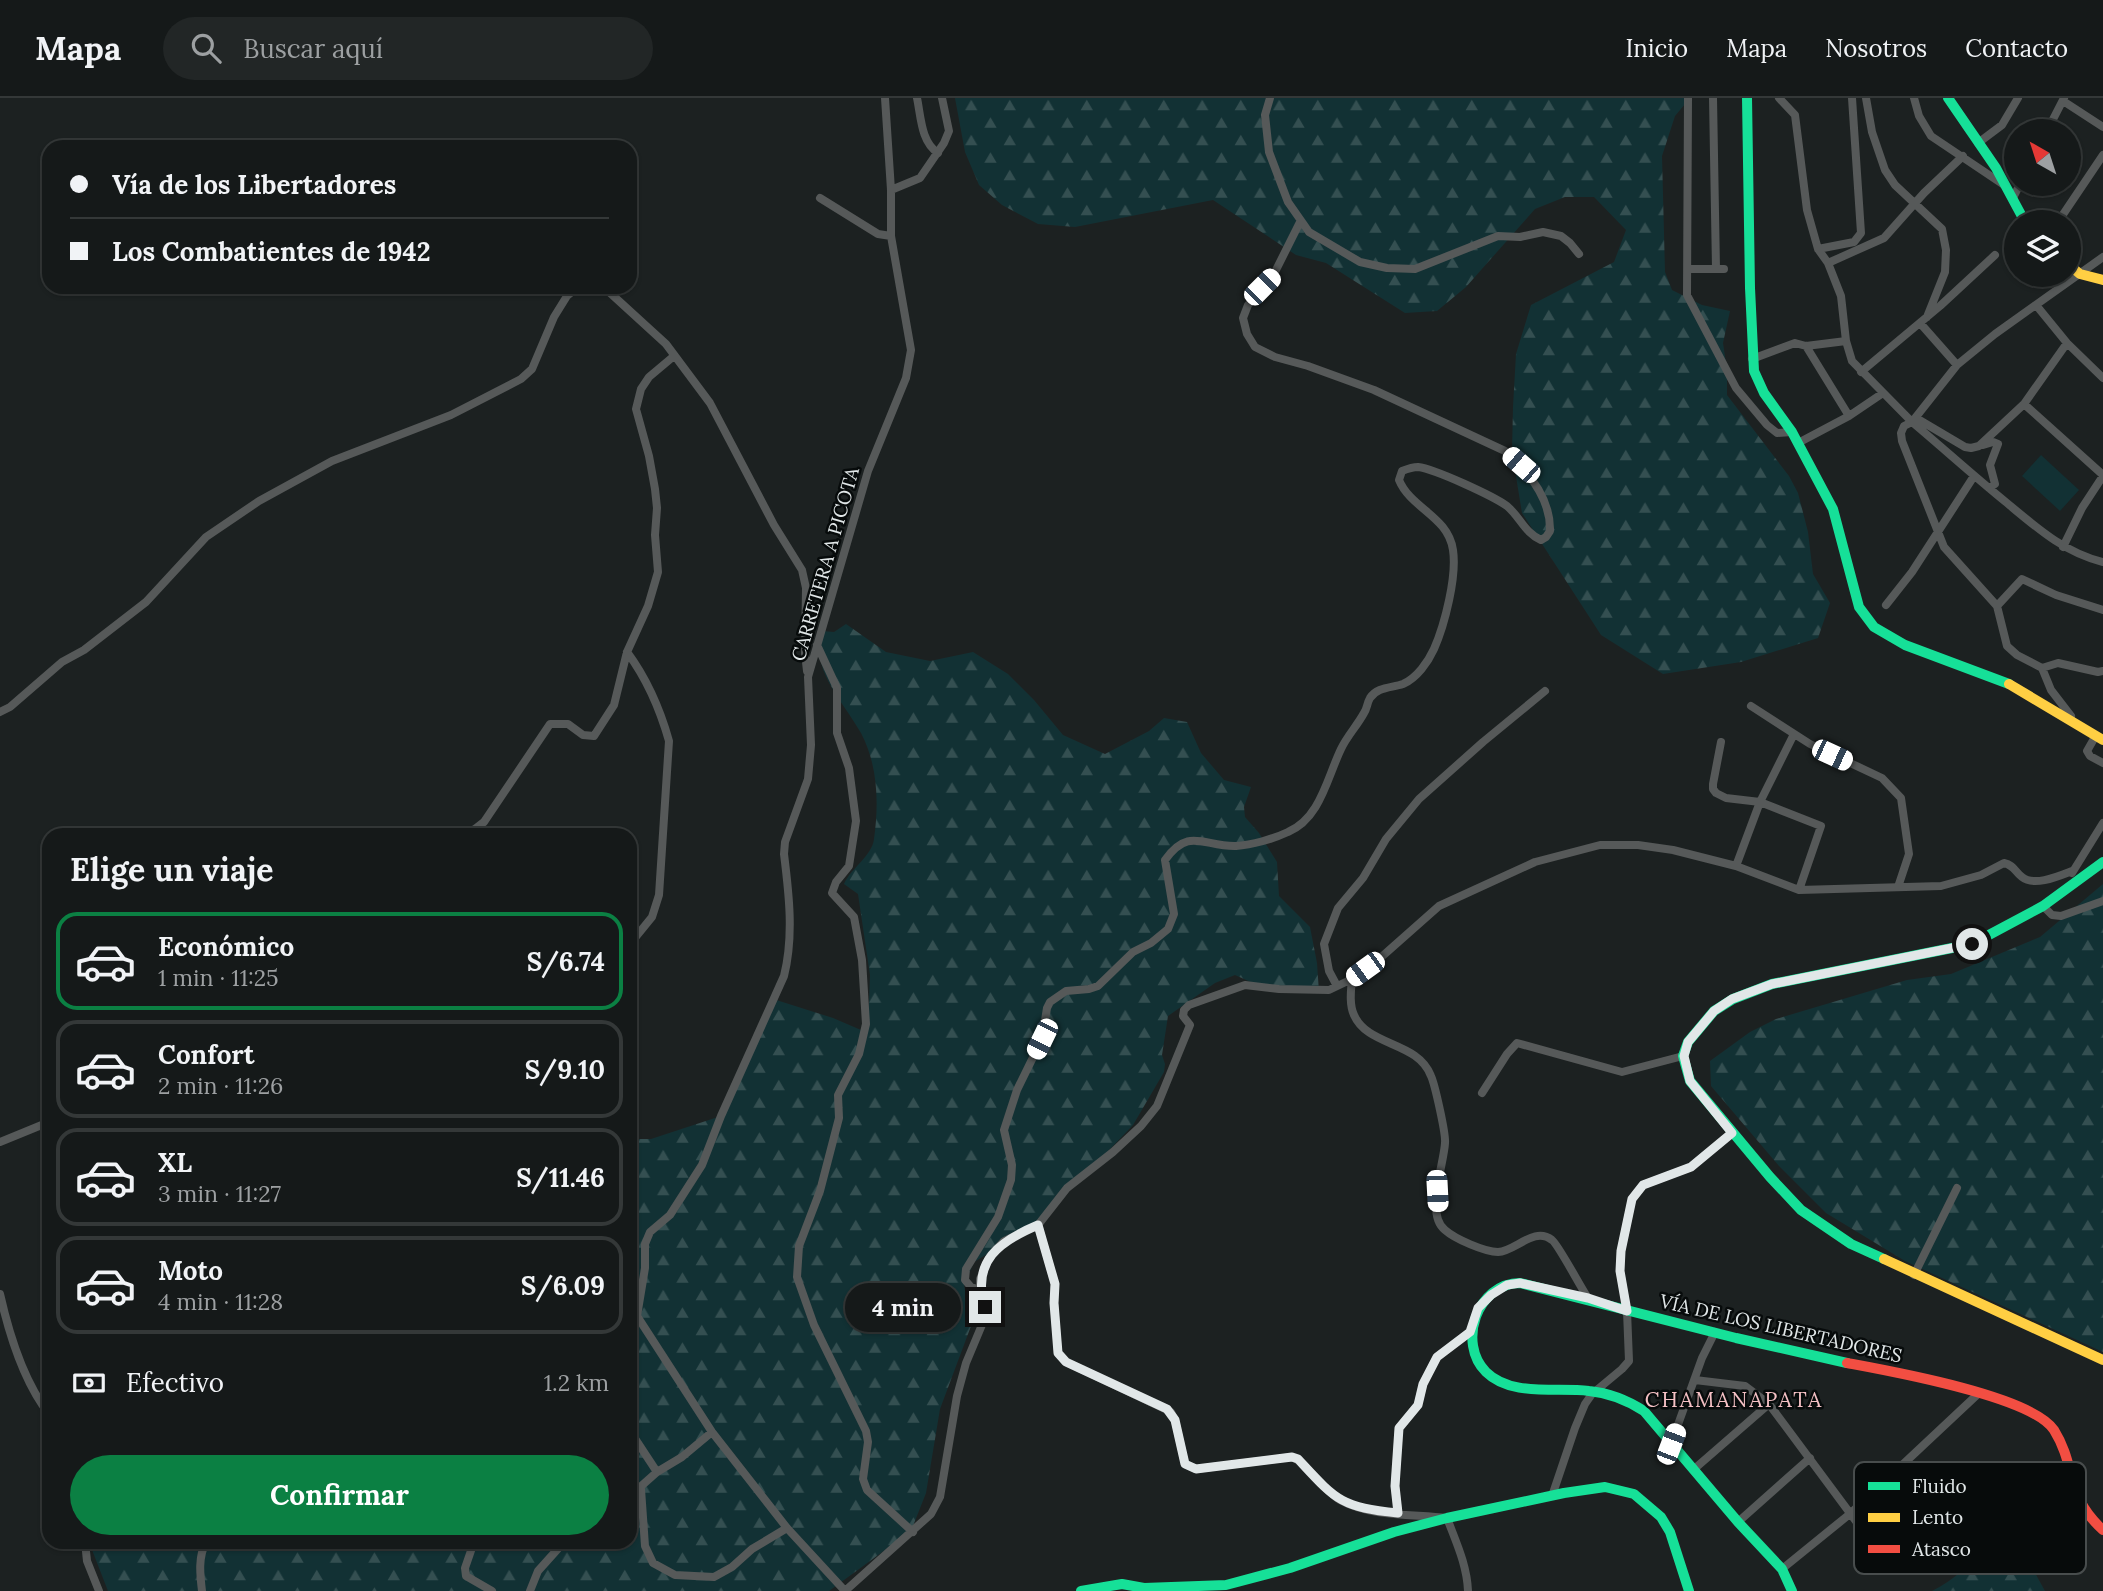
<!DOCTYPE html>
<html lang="es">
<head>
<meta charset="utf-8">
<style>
  :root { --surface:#151919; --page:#222626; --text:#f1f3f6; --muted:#9da0a2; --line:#343838; --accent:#0b8043 }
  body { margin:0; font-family:Lora,serif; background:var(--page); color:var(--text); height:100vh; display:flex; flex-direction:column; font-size:26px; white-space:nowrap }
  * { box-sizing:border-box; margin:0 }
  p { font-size:23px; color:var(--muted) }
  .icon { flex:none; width:38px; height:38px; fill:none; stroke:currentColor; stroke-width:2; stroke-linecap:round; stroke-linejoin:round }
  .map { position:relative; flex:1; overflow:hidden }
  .panel { position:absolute; left:42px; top:730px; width:595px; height:721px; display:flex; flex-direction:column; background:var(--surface); border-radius:21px; box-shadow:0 2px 5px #0004,0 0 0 2px var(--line) }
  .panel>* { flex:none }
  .top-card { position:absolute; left:42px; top:42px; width:595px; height:154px; border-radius:21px; box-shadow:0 2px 5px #0004,0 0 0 2px var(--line); display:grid; align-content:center; height:154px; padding:0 28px; background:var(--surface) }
  .needle { width:46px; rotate:321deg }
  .fabs { position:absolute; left:2004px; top:21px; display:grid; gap:14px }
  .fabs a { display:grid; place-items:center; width:77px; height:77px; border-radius:50%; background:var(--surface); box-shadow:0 2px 5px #0004,0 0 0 2px var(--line); font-size:35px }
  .end { position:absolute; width:32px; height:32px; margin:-16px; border:9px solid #e1e7e8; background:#111; box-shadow:0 0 0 4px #111 }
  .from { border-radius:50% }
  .bubble { position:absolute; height:49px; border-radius:24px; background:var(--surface); box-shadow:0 2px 5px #0004,0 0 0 2px var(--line); font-size:23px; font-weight:800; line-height:49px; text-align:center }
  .car { position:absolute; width:21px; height:42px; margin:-21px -10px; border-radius:9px; box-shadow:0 0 5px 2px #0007; background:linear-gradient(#fff 24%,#345 0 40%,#fff 0 76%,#345 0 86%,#fff 0) }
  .top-card b { display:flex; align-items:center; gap:24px; height:66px; font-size:26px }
  .top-card b+b { border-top:2px solid var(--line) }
  .top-card i { width:18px; height:18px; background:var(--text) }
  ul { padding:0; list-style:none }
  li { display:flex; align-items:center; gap:21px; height:98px; margin:0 14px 10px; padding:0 14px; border:4px solid var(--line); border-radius:21px }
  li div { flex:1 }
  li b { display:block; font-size:26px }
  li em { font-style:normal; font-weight:800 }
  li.selected { border-color:var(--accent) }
  li>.icon { width:63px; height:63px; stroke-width:1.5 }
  h2 { padding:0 28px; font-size:32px; line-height:84px }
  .pay { display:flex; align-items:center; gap:18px; height:77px; padding:0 28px; font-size:26px }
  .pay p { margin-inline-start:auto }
  .cta { display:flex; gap:14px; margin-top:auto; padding:14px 28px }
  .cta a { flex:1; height:80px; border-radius:42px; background:var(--accent); color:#fff; font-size:28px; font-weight:800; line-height:80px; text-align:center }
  header { display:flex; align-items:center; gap:42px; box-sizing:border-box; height:98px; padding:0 35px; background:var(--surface); border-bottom:2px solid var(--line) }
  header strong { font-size:33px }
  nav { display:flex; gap:38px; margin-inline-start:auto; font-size:24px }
  .search { width:490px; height:63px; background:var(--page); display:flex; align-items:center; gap:18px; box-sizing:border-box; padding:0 24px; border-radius:38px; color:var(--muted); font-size:26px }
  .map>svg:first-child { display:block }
</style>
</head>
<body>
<header>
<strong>Mapa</strong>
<div class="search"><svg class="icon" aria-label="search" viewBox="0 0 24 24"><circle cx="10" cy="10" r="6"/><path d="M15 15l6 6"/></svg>Buscar aquí</div>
<nav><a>Inicio</a><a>Mapa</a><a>Nosotros</a><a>Contacto</a></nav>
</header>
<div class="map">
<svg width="2103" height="1493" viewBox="0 0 2103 1493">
  <defs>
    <pattern id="forest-firs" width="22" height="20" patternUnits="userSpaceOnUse" patternTransform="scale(1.75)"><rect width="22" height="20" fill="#123134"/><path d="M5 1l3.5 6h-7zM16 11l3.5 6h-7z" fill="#344f51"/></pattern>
  </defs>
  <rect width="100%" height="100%" fill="#1c2121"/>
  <path fill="#123134" d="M2041,357l38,35 -19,21 -38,-35z"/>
  <path fill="url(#forest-firs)" d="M955,0h735l-15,18 -13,40 3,116 7,18 30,15 28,6 -7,32 4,27v25l62,81 9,17 10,39 5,42 17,29 -12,35 -77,24 -78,12 -62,-39 -79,-122 -10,-61 1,-45 3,-53 15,-49 83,-43 12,-32 -32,-33h-29l-30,12 -69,78 -29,24 -32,2 -79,-50 -30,-8 -83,-55 -138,27 -37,-3 -36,-19 -23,-20 -14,-33z
    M846,526l40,28 44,9 43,-9 35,22 26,26 29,35 42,19 44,-23 15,-13 23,4 14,31 23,27 27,7 -7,20 1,10 14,16 18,29 2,34 31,31 7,36 2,29 -55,-4 -29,-13 -20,8 -47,33 -6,39 3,9 -1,8 -31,53 -40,42 -62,61 -57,34 -10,23 5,28 5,5 -34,91 -14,84 -15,38 -82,60h-721l-19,-49h541v-403h21l70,-23 52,-117 60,19 35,15 2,-58 -12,-81 -14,-10c7,-16 28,-28 30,-45 5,-35 4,-74 -13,-106 -17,-31 -52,-64 -39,-102l12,1z
    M2103,786v468l-198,-91 -79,-48 -47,-47 -68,-80 -1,-25 40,-29 26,-13 131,-39 44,-6 89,-37z
    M1989,1446h30l26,47h-113c23,-11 40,-29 57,-47z"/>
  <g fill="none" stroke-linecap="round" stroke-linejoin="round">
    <path stroke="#565959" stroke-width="8" d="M917,0c4,19 4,44 21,55
      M1270,0l-5,17 4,37 19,50 21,30 51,30 27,6 28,1 83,-33 22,1 23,-5 18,4 9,7 9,11
      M1713,0l3,171
      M1779,0l16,17 12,95 11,39 10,14 13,33 5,45 6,20 60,61 -8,4 -3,7 1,8 42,106 53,59 10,40 10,9 25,13 9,22 20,26
      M1866,0l6,34 13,38 10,15 47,44 4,21 -1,22 -18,45
      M1914,0l5,18 12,20 73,49
      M1688,1l-1,196 49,93 31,37 10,8 15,-1
      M2063,3l40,26
      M2047,33l17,-33
      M1978,45l24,-18 16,-27
      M891,92l29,-12 24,-35 5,-12 -7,-33
      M820,100l58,36 13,2
      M2013,100l7,-14
      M2062,118l41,-61
      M1818,151l36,-7 7,-9 -9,-135
      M2103,159l-108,77 -38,31 -45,57c32,27 63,55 95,81 30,25 58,50 96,59
      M1828,165l56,-25 40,-45 39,-37
      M1688,171h36
      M594,189l14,4 58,53 44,59 64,122 28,45 4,18 -1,65 2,18
      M2036,207l31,38 36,35
      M1920,225l37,42
      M1806,248l43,70
      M1752,261l43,-16 11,3 40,-5
      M1861,274l79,-66 55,-51
      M2024,306l79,71
      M1916,320l49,29 6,1 8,-2 45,-42 43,-61
      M1798,345l51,-27 34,-23
      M1983,347l10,-3 5,2 -8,21 5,19 -6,4
      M2063,449l19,-39 21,-32
      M1886,507l26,-33 62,-96
      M1997,508l25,-27 34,16 47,15
      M817,547l20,43v45l12,35 7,53 -7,45 -13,16 -4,11 22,24 8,43 4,64 -7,30 -21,41 1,23 -19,73 -21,55 -2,31 17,48 52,106 2,11 -5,37 4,11 46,42
      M627,554c20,27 33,57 42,89l-10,154 -7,22 -22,27
      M2042,570l16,-5 40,9 5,-1
      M1751,608l59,38 72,34 19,20 8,56 -11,33
      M0,614l10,-5 52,-45 22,-12 62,-48 60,-65 53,-36 73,-40 119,-46 70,-36 11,-10 22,-52 13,-21 11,-9
      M2095,639l-8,14 3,5 13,7
      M1721,644l-8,42v5l3,4 10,5 34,4 61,24 -22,64
      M457,737l18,-6 9,-7 66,-98h18l15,11 11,1 20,-31 13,-53 21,-46 10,-34 -3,-37 2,-27 -2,-19 -6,-33 -13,-47 5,-20 8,-12 25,-21
      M1736,768l24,-64 34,-68
      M2072,775l31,-50
      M2043,808l9,9 9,1 42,-15
      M1352,881c-1,11 -3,25 2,36 14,32 64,26 77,61 4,9 15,58 14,67 -1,21 -20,72 0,87 10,9 40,22 53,22 18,-1 36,-26 54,-12 6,4 29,48 36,58
      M1337,888l-8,-15 -5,-27 14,-36 25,-30 23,-39 33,-40 64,-57 62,-51
      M1482,995l25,-39 10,-11 105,29 61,-16
      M0,1044l49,-20
      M1038,1127l17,59 -1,19 4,50 8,9 105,50 4,8 10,44 11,5 96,-12c14,5 31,33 48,43 31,17 73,14 107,18 9,24 20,47 21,73
      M1914,1177l43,-87
      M980,1192l-9,-3 -6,-7 1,-11 32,-52 13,-37 1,-15 -8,-35 13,-40 25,-51 5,-31 3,-6 16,-11 23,-2 9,-3 35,-34 18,-9 17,-14 6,-15 -9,-54c24,-34 39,-13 71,-14 16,-1 37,-7 52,-14 32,-13 39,-54 53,-83 6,-13 16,-23 23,-36 3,-4 3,-10 6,-15 7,-11 21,-10 33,-14 14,-6 25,-22 31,-35 11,-25 23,-73 19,-99 -5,-34 -42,-41 -54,-70l3,-9c5,-2 10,-4 16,-4 17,2 75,29 89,39 13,11 18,27 34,34l5,-3 4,-6c1,-33 -22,-60 -45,-80l-131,-61 -66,-24 -33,-9 -20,-10 -8,-13 -4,-16 5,-13 25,-29 27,-54
      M0,1196c9,40 23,87 49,120
      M637,1218l75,116 75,96 58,63
      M630,1243l7,-25 8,-48v-24l5,-12 20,-17 32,-50 19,-49 63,-140c10,-40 5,-82 0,-122l1,-12 23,-63 3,-34 -3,-68 60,-206 38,-93 5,-28 -20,-114v-46l-6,-92
      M1695,1282l50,6 24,18 115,155
      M630,1333l27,41 -27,24
      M1671,1346l31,-86 13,-26
      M1693,1372l76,-66
      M657,1374l25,-15 30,-25
      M641,1391l4,57 8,17 22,12 39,2 18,-10 20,-18 35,-21
      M1552,1398l23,-68 10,-24 7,-10 30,-25 7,-8 -2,-50 -7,-40 1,-20 11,-52 11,-14 48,-18 41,-34
      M1398,1415l-3,-27 4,-58 19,-23 5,-21 14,-27 33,-25
      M1738,1424l72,-64
      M85,1444l2,19 12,30
      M474,1444l-9,26 1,8 26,15
      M1782,1471l69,-56 128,-120
      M202,1493c-2,-17 -4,-34 4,-49
      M530,1493l8,-20 26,-29
      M845,1493l86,-77 9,-17 17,-101 9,-33 18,-43 1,-13 -5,-17v-11l10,-23 14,-15 34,-16 29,-37 46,-36 28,-26 16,-20 33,-81 -7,-9 1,-6 5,-5 56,-20 34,4 50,1 23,-11 26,-19 61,-54 96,-44 65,-17h38l35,5 63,16 63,24 142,-4 40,-11 23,-12c10,2 11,9 18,14 12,10 37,-1 50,-6"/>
    <path stroke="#16e098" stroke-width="10" d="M1747,0l3,190 4,83 10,22 28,39 41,77 26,98 15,20 31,18 104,39
      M1948,0l48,70 29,54
      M1884,1161l-33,-15 -50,-34 -31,-33 -80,-96 -7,-25 5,-14 26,-31 19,-12 39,-15 200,-40 71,-38 60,-44
      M1081,1493l41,-7 22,4 82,-3 64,-17 104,-36 53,-14 117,-25 41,-6 29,7 27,23 9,15 19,59
      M1792,1493l-10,-22 -44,-47 -94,-111c-17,-11 -34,-18 -55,-20 -32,-4 -78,6 -103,-19 -29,-29 -9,-89 34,-89l216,55 111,25"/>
    <path stroke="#ffcf43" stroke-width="10" d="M2068,166l12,10 23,6
      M2009,586l94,56
      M1884,1161l219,101"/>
    <path stroke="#f24e42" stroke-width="10" d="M1847,1265c43,8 185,33 207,67 23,37 11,66 49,100"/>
  </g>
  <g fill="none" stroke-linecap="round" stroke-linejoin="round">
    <path stroke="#e1e7e8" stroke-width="9" d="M985,1209c-14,-46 15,-66 53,-82l17,59 -1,19 4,50 8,9 101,47 8,11 10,44 11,5 96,-12 6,2c38,41 42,48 100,54l-3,-27 4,-58 19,-23 5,-21 14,-27 33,-25 8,-24 13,-13 16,-10 13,-2 68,15 39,13 -7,-40 1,-20 11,-52 11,-14 48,-18 41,-34 -42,-52 -6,-25 4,-14 26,-31 18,-12 40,-15 200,-40"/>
  </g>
  <g text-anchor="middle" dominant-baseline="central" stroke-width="5" stroke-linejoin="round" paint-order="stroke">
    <g font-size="19" fill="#e1e7e8" stroke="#070b0b">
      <text transform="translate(825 466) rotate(-74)">CARRETERA A PICOTA</text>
      <text transform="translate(1781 1230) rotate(13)">VÍA DE LOS LIBERTADORES</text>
    </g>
    <g font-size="21" letter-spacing="2" fill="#f5c1c5" stroke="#070b0b">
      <text x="1734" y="1301">CHAMANAPATA</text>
    </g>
  </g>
  <rect x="1854" y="1364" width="232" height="112" rx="10" fill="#070b0b" stroke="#484d4d" stroke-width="2"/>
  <rect x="1868" y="1384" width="32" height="8" fill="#16e098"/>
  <rect x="1868" y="1415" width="32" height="9" fill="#ffcf43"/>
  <rect x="1868" y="1447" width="32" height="8" fill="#f24e42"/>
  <g font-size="19" fill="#e1e7e8">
    <text x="1912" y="1395">Fluido</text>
    <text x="1912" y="1426">Lento</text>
    <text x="1912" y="1458">Atasco</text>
  </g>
</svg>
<div class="fabs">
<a><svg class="needle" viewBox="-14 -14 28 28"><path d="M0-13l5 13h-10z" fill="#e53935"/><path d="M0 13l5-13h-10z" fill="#9da0a2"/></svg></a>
<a><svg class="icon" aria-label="layers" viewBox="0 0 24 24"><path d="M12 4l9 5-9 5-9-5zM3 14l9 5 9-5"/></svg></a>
</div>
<i class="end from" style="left:1972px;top:846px"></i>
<i class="end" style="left:985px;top:1209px"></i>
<div class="bubble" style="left:845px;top:1185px;width:116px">4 min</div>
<i class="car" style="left:1262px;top:189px;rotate:45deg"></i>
<i class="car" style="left:1521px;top:367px;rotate:311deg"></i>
<i class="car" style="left:1832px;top:657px;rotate:115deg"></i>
<i class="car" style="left:1365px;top:871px;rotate:234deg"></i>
<i class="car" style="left:1042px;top:941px;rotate:206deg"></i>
<i class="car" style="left:1437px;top:1093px;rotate:177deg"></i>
<i class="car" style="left:1671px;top:1346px;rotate:21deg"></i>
<div class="top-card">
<b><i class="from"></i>Vía de los Libertadores</b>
<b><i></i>Los Combatientes de 1942</b>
</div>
<section class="panel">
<h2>Elige un viaje</h2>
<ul>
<li class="selected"><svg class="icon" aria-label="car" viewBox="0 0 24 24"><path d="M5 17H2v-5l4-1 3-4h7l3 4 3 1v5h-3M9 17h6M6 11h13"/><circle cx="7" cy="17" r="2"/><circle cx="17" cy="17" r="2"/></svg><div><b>Económico</b><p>1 min · 11:25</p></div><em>S/6.74</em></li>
<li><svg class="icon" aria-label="car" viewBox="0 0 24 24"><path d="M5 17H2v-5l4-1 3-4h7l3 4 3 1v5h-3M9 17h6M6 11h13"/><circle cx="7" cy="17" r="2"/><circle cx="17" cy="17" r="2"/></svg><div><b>Confort</b><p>2 min · 11:26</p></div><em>S/9.10</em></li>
<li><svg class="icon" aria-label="car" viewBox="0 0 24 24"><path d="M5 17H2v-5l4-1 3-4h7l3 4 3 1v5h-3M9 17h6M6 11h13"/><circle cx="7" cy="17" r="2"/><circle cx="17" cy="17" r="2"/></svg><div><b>XL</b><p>3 min · 11:27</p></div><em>S/11.46</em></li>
<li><svg class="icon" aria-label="car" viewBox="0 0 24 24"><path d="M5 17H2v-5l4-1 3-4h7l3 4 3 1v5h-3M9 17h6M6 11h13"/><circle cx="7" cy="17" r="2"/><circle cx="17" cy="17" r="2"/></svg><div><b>Moto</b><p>4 min · 11:28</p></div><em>S/6.09</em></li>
</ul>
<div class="pay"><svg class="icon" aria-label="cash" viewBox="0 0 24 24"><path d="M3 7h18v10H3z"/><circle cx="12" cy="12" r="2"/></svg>Efectivo<p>1.2 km</p></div>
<div class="cta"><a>Confirmar</a></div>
</section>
</div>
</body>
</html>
